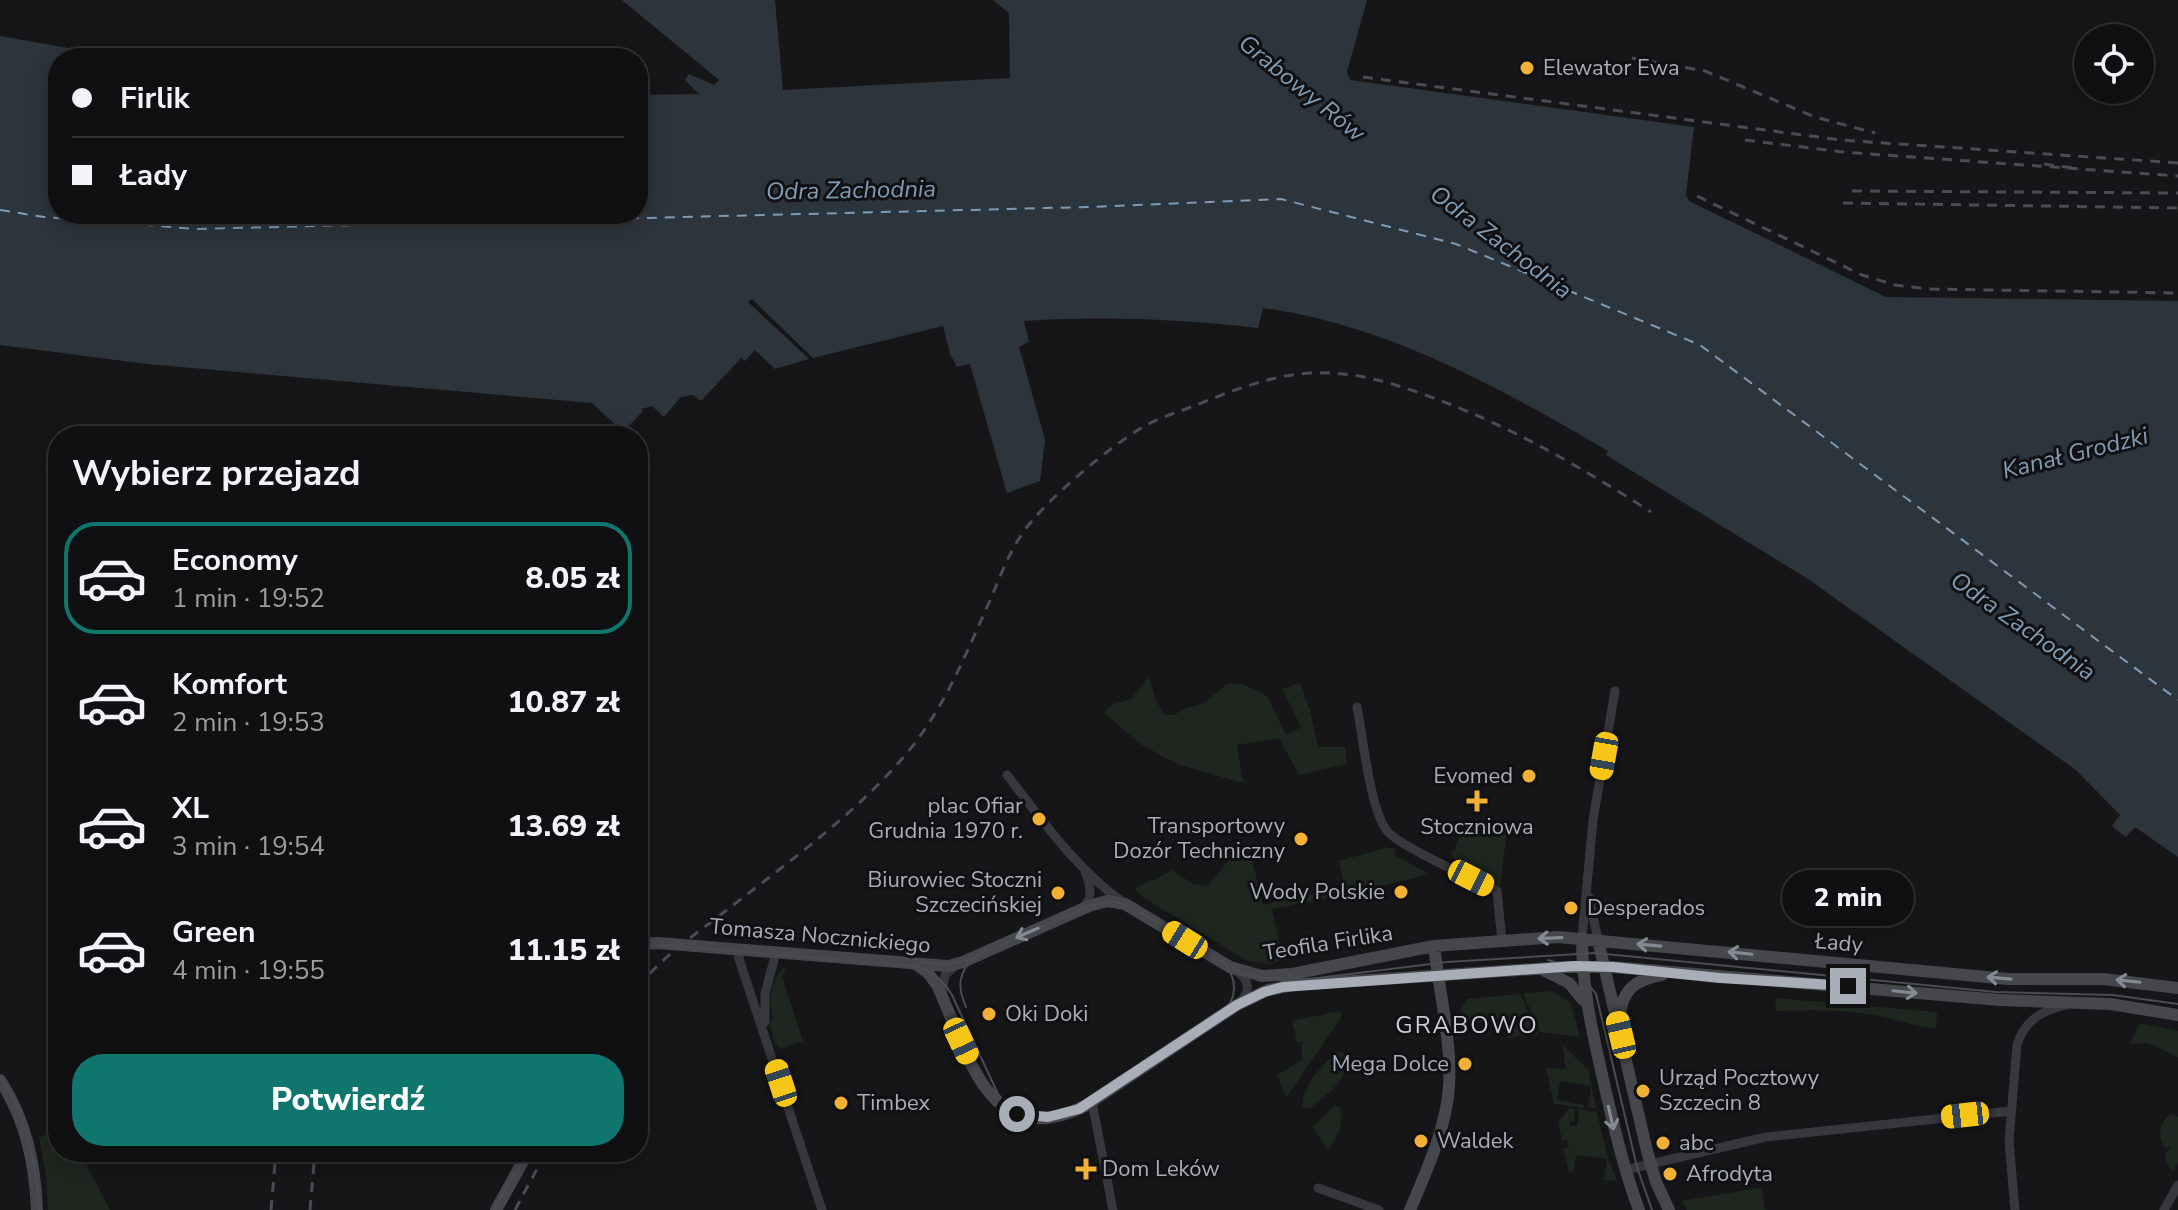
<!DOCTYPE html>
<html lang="pl">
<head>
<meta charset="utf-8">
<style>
  :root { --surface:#101012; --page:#1e1e20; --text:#f1f3f6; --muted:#9c9d9f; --line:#303032; --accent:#0f766e }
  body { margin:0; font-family:"Nunito Sans",sans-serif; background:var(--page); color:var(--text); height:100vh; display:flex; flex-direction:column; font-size:30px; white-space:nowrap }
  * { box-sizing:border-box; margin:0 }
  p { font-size:26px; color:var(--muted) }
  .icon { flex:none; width:44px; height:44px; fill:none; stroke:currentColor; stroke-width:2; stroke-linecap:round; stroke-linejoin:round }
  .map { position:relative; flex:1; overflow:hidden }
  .panel { position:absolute; left:48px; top:426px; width:600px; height:736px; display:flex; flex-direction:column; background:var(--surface); border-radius:32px; box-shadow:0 4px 20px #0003,0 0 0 2px var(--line) }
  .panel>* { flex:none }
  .hud { position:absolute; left:48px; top:48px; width:600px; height:176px; border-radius:32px; box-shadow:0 4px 20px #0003,0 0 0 2px var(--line); display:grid; align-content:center; height:176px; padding:0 24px; background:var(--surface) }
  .buttons { position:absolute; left:2074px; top:24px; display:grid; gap:16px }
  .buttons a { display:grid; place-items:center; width:80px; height:80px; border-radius:50%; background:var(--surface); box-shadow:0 4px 20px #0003,0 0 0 2px var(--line); font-size:40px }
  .end { position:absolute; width:36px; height:36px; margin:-18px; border:10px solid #a8adb8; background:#111; box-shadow:0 0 0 4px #111 }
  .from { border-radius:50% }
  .bubble { position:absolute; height:56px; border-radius:28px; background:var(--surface); box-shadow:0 4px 20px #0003,0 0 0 2px var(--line); font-size:26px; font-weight:800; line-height:56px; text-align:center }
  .car { position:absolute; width:24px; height:48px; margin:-24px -12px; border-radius:10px; box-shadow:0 0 6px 2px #0007; background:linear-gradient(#f5c518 24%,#345 0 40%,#f5c518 0 76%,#345 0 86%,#f5c518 0) }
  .hud b { display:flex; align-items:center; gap:28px; height:76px; font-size:30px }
  .hud b+b { border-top:2px solid var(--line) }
  .hud i { width:20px; height:20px; background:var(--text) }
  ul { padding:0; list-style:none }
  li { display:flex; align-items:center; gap:24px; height:112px; margin:0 16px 12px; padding:0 8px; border:4px solid transparent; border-radius:32px }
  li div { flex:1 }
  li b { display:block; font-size:30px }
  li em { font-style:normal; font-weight:800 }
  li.current { border-color:var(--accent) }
  li>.icon { width:72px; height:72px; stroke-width:1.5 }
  h2 { padding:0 24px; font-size:36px; line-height:96px }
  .primary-button { display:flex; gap:16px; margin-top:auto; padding:16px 24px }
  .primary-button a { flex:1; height:92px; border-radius:32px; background:var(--accent); color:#fff; font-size:32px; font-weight:800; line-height:92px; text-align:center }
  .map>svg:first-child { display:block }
</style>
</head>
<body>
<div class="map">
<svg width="2178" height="1210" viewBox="0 0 2178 1210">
  <rect width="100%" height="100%" fill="#161618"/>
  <path fill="#1e261f" d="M1149,677l8,25 8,13h9l11,-7 18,-4 24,-20h16l24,12 19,39 15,-8 -19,-38 18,-6 10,27 8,37h27l2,17 -48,11 -20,-37 -42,7 6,38 -66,-19 -35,-19 -38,-32 7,-8 20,-6z
    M1463,822l44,8 -7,59 -46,-30 -3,-6 4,-3z
    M1248,843l15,62 81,-19 -5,-25 46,-13h11l-2,7 36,19 -84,21 -74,14 11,51 -13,4 -24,-4 -102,-62 -9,-9c11,-9 25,-9 36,-19l22,14 14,2 35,-41z
    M783,968l3,1 -4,7 21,65 -22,7 -6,-4 -6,-22 4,-2c-5,-18 -3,-38 10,-52z
    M1552,991l19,12 9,34 -40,-5 -17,-39z
    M1520,994l18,40 -31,4 -3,-19 -42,6 -1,-17 6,-9z
    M1776,998l161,14 -1,16c-22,-1 -44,-10 -67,-14 -31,-5 -63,-4 -94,-3z
    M1340,1011l2,5 -56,82 -9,-23 25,-15v-18h-5l-5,-21z
    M2140,1023l38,8v26l-30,-14 -18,1z
    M1562,1045l26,24 8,39 -8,-1 3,-21 -31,-5 -3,19 28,5 -1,3 -30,-4 -8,-36 20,1z
    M1337,1052l9,1c5,27 -18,40 -36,55h-7c-2,-23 19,-41 34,-56z
    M1334,1105l6,2c4,17 -2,30 -12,43l-15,-23z
    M1569,1108l6,1 -1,13 -4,-1v5h7l2,-17 18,3 11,46 9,23 -13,-1 3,-21 -31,-4 -3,18 -4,-1 -6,-23 6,-2 -2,-7h-5l-4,-17z
    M2172,1114l6,3v45l-5,10 -8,-11 1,-8 5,-5 -7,-1c-7,-12 -4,-28 8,-33z
    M58,1130v22h22l30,58h-62l-2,-35 -7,-38z
    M1758,1188l4,1 3,21h-78l-5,-9z"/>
  <path fill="#2c353c" d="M622,0h153l8,90 227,-12 -1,-65 -16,-13h374l-20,72 3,8 344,47 -8,68 3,6 197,96 292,4v556l-43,-30 -9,10 -14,-11 8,-11 -44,-45 -268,-191 -202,-124 2,-4c-108,-63 -220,-126 -345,-143l-5,20c-78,-9 -155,-12 -234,-7l5,21 -10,5 26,93 -5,41 -33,12 -37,-129 -13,3 -7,-13 -7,-28 -130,32 -61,-59 -4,3 61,57 -34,10 -20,-19 -10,11 -4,-3 -40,43 -8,-6 -12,2 -17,20 -12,-11 -11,3 2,2 -20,21 -31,-29 -445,-39 -147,-19v-309l125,22h-67v156h580v-119l61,-1 -14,-14 4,-6 25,11 5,-5z"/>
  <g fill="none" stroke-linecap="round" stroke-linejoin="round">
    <path stroke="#7f9bb3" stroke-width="2" stroke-dasharray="10 8" stroke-linecap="butt" d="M0,210l44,7 152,12 892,-22 193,-8 175,45 244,101 478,355"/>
    <path stroke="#37383d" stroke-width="9" d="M1357,707c6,29 13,105 31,125 15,16 86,47 109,59l5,50
      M1007,775c35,45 69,94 117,128
      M1589,897l9,43
      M1081,909c13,-10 10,-23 4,-37
      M1582,938l11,-118 22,-129
      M739,950v9l83,251
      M1235,970c14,9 17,21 4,33
      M942,993l3,-18 11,-10
      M765,1022v-29l11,-40
      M1092,1102l21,108
      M1625,1170l141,-33 245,-26
      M1318,1188l61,22
      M2015,1210l-6,-69 8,-96c7,-24 25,-35 49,-40
      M2164,1210l14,-25"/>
    <path stroke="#45474d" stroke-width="12" d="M1582,938c0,49 10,93 21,141 10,44 20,88 36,131
      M1598,940l49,211 9,31 13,28
      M638,944l20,-1 290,23 15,-4 126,-56 18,-5 18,3 105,63 32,9 30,-2 142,-28 124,-9 450,42h95l75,9
      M917,965l11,8 9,12c31,66 50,169 148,121l152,-101 31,-15 25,-5 272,-18h48l387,33 110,4 68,11
      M1545,971l24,12 14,17
      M1620,1016c2,-27 17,-37 42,-41
      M0,1080c26,40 35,83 37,130
      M496,1210l32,-58
      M1410,1210c16,-38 36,-81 39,-123 3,-43 -10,-98 -15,-141"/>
    <path stroke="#4a4c52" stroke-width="2" d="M638,947l25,-2 249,21c19,3 30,13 40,29l46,99 10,13 14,8 19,2 21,-2 23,-9 167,-110 19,-10 22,-5 154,-19 148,-9 401,39 117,3 65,9
      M1548,960l28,9 20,25 41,173 15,43
      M919,962l28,2 18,-3 124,-55 22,-5 21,6 112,67 17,4h21
      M966,1007c-9,-20 -8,-35 9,-50
      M1223,1013c14,-15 15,-34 1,-50
      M0,1076c27,41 37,86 39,134
      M494,1210l32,-58"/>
    <path stroke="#4a4c52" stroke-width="3" stroke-dasharray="10 8" stroke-linecap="butt" d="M1632,58l73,13 110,46 60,16
      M1363,77l478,63 337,23
      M1745,140l98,12 335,24
      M2044,164l36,5
      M1852,191l326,2
      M1697,196l165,79 33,10 33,4 250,4
      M1843,203l335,5
      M638,987c24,-30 55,-51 85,-74 64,-50 131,-97 184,-160 39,-47 60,-102 85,-157 9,-22 18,-45 32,-65 23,-32 85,-84 119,-104 14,-8 28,-13 43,-18 41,-16 82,-34 126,-36 41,-2 78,9 116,23 81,29 151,70 223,116
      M271,1210l5,-58
      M310,1210l5,-58
      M515,1210l31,-58"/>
  </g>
  <defs><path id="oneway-shaft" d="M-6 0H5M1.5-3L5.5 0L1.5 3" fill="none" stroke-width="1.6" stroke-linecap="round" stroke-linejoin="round" transform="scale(2)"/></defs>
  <g stroke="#858993">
    <use href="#oneway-shaft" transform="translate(1027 933) rotate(156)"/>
    <use href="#oneway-shaft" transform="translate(1550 938) rotate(178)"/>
    <use href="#oneway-shaft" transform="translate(1649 945) rotate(-175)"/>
    <use href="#oneway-shaft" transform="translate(1740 953) rotate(-174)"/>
    <use href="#oneway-shaft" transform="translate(1999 978) rotate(-175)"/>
    <use href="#oneway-shaft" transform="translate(2128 981) rotate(-174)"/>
    <use href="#oneway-shaft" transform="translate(1905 992) rotate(6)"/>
    <use href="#oneway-shaft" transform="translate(1611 1118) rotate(77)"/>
  </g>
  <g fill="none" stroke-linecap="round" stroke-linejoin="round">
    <path stroke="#a8adb8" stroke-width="10" d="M1017,1114l31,3 31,-8 158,-104 27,-13 19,-5 293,-21 37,1 107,11 128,8"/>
  </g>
  <g fill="#f2b134" stroke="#111113" stroke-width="3">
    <circle cx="1527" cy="68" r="8"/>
    <circle cx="1529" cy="776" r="8"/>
    <path d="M1473 789h8v8h8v8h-8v8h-8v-8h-8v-8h8z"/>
    <circle cx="1039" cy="819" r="8"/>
    <circle cx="1301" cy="839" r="8"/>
    <circle cx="1401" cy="892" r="8"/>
    <circle cx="1058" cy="893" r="8"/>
    <circle cx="1571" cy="908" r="8"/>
    <circle cx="989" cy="1014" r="8"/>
    <circle cx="1465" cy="1064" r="8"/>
    <circle cx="1643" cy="1091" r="8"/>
    <circle cx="841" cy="1103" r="8"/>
    <circle cx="1421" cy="1141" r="8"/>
    <circle cx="1663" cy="1143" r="8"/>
    <path d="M1082 1157h8v8h8v8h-8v8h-8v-8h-8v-8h8z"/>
    <circle cx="1670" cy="1174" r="8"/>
  </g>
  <g text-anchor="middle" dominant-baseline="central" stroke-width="6" stroke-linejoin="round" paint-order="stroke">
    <g font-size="22" fill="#a8adb8" stroke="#111113" text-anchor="start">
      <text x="1543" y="68">Elewator Ewa</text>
      <text x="1513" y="776" text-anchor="end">Evomed</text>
      <text x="1023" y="806" text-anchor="end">plac Ofiar<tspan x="1023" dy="25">Grudnia 1970 r.</tspan></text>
      <text x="1285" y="826" text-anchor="end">Transportowy<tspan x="1285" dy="25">Dozór Techniczny</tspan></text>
      <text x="1477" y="827" text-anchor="middle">Stoczniowa</text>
      <text x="1042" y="880" text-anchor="end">Biurowiec Stoczni<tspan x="1042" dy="25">Szczecińskiej</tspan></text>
      <text x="1385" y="892" text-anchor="end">Wody Polskie</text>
      <text x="1587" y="908">Desperados</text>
      <text x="1005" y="1014">Oki Doki</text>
      <text x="1449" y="1064" text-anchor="end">Mega Dolce</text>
      <text x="1659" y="1078">Urząd Pocztowy<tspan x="1659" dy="25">Szczecin 8</tspan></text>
      <text x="857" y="1103">Timbex</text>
      <text x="1437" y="1141">Waldek</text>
      <text x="1679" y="1143">abc</text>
      <text x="1102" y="1169">Dom Leków</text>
      <text x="1686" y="1174">Afrodyta</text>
    </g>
    <g font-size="22" fill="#a8adb8" stroke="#111113">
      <text transform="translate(820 936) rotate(5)">Tomasza Nocznickiego</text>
      <text transform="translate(1328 943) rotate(-9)">Teofila Firlika</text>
      <text transform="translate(1839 943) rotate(5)">Łady</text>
    </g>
    <g font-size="24" font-style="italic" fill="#7f9bb3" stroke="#111113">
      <text transform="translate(1302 88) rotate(39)">Grabowy Rów</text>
      <text transform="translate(851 190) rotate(-1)">Odra Zachodnia</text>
      <text transform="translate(1501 242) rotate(37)">Odra Zachodnia</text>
      <text transform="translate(2075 453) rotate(-14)">Kanał Grodzki</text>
      <text transform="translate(2023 626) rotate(35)">Odra Zachodnia</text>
    </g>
    <g font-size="24" letter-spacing="2" fill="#c9ccd4" stroke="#111113">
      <text x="1467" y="1025">GRABOWO</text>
    </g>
  </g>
</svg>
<div class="buttons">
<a><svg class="icon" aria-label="locate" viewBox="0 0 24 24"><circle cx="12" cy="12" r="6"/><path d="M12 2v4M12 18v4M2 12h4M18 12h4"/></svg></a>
</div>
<i class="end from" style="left:1017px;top:1114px"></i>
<i class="end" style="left:1848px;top:986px"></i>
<div class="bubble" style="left:1782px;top:870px;width:132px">2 min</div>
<i class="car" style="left:1604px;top:756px;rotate:190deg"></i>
<i class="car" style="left:1471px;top:878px;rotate:117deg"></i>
<i class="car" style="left:1185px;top:940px;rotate:302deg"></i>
<i class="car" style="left:1621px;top:1035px;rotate:347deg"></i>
<i class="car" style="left:961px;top:1041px;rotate:155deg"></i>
<i class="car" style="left:781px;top:1083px;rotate:342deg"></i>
<i class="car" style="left:1965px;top:1115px;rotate:264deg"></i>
<div class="hud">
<b><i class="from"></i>Firlik</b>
<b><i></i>Łady</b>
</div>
<section class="panel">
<h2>Wybierz przejazd</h2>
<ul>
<li class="current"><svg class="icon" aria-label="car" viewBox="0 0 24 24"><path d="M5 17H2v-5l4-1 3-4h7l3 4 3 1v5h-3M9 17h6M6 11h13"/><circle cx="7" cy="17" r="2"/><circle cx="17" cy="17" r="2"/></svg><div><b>Economy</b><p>1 min · 19:52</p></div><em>8.05 zł</em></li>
<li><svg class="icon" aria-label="car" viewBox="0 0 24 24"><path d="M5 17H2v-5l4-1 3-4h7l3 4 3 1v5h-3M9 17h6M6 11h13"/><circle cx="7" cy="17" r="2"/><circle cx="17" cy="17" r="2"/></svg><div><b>Komfort</b><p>2 min · 19:53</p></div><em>10.87 zł</em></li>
<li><svg class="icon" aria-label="car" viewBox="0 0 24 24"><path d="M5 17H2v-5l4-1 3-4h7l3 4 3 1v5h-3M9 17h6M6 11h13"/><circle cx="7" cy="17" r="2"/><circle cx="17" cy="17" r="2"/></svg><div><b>XL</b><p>3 min · 19:54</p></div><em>13.69 zł</em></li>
<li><svg class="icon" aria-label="car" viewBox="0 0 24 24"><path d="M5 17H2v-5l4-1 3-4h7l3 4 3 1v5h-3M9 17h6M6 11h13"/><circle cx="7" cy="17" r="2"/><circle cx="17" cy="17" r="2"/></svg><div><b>Green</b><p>4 min · 19:55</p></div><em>11.15 zł</em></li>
</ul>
<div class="primary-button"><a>Potwierdź</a></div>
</section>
</div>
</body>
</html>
